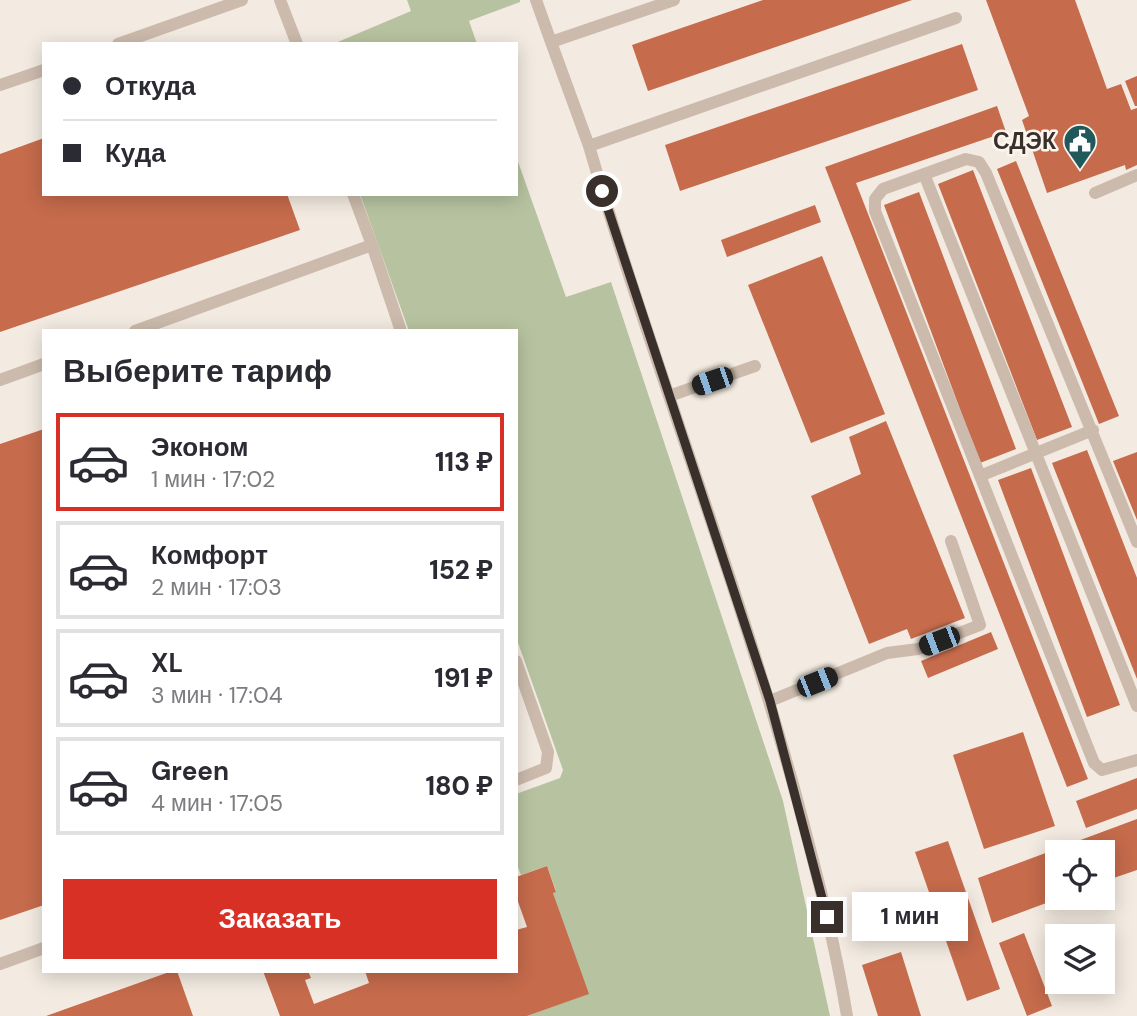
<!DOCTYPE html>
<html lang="ru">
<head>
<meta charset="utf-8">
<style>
  :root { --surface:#fff; --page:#f2f2f3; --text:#2b2b33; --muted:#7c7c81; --line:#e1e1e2; --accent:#d93025 }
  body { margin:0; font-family:"DM Sans",sans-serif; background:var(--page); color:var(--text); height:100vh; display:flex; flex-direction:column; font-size:26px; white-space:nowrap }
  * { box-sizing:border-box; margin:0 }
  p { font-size:23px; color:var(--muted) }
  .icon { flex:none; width:38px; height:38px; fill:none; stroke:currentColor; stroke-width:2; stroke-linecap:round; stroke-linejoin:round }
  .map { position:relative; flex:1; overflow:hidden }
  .side { position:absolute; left:42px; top:329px; width:476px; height:644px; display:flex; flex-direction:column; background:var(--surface); border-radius:0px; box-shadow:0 4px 18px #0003 }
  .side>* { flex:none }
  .top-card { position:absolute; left:42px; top:42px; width:476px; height:154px; border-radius:0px; box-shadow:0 4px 18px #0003; display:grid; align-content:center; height:154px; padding:0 21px; background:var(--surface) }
  .controls { position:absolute; left:1045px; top:840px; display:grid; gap:14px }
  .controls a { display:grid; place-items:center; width:70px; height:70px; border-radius:0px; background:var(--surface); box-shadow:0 4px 18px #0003; font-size:35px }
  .end { position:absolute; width:32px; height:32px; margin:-16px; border:9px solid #3a302b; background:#fff; box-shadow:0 0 0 4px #fff }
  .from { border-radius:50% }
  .bubble { position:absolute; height:49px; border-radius:0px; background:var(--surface); box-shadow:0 4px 18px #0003; font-size:23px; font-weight:800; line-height:49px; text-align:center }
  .car { position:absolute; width:21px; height:42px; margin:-21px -10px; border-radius:9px; box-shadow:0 0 5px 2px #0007; background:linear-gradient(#222 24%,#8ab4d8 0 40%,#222 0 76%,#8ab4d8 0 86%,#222 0) }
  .top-card b { display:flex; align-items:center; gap:24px; height:66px; font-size:26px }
  .top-card b+b { border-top:2px solid var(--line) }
  .top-card i { width:18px; height:18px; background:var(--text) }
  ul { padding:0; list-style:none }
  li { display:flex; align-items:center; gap:21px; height:98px; margin:0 14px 10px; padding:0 7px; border:4px solid var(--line); border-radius:0px }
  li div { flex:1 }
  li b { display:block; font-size:26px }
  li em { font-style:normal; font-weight:800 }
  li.on { border-color:var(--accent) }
  li>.icon { width:63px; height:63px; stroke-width:1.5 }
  h2 { padding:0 21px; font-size:32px; line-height:84px }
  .action { display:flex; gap:14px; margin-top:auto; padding:14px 21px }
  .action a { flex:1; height:80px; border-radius:0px; background:var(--accent); color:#fff; font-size:28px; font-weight:800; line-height:80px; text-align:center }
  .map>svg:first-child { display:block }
</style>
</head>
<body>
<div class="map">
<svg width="1137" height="1016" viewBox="0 0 1137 1016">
  <rect width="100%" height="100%" fill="#f3ebe1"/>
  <path fill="#b7c3a0" d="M407,0h113v2l-51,19 8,23h-144l78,-33z
    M516,156l50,141 45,-15 172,519 47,215h-303l61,-22 -35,-101 3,-2 -9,-25 -26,9 -5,-13v-68l44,-16 3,-8 -47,-133v-306h-107l-49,-137h156z"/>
  <path fill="#c66b4c" d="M763,0h149l-264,91 -16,-46z
    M986,0h89l32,89 14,-5 10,26 6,-2v57l-11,5 -1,-5 -78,28 -25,-73 7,-4z
    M962,44l16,46 -298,101 -15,-46z
    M1137,76v30h-2l-10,-25z
    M997,106l9,26 -150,51 232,596 -21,8 -242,-620z
    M44,138v56h243l13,36 -300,102v-178z
    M1016,161l103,255 -20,8 -102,-255z
    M973,170l99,257 -35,13 -99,-256z
    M919,192l97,257 -36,14 -96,-258z
    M815,205l6,17 -94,35 -6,-17z
    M822,256l63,158 -74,29 -63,-158z
    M886,421l79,197 -54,21 -4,-10 -38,15 -58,-148 50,-22 -12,-37z
    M44,429v476l-44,15v-476z
    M1087,450l50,128v101l-85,-216z
    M1137,452v68l-24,-59z
    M1031,468l89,237 -33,12 -89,-237z
    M991,632l7,17 -70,29 -7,-17z
    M1023,732l32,94 -71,23 -31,-94z
    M1137,778v31l-51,19 -10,-27z
    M1137,819v51l-35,12v-30h-45v47l-65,24 -14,-45z
    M948,841l52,148 -33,12 -52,-149z
    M547,866l9,26 -3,1 36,101 -62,22h-247l-17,-45h45l3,7 -6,2 9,24 55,-21 -4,-12h151v-41l11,-3 -11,-31v-19z
    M1024,933l28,73 -25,10 -28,-73z
    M901,952l20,64h-43l-16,-51z
    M172,971h5l16,45h-147z"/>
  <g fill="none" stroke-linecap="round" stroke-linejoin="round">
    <path stroke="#ccbbac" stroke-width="12" d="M280,0l17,44
      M536,0l15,42
      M118,44l124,-44
      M0,85l44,-15
      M589,146l-38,-104 123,-42
      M924,174l213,532
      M1095,193l42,-18
      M353,194l19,51
      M135,331l237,-86 29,86
      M0,380l44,-16
      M669,396l86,-30
      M980,476l113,-46
      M1137,542l-151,-369 -7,-11 -13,-3 -83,30 -8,10v12l219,552 8,7 35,-10
      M516,661l32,91 -2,16 -30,12
      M770,701l117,-48 31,-4 62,-24 -29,-84
      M0,964l44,-16
      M847,1016c-12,-74 -31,-145 -50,-217 -60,-221 -144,-434 -208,-653l367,-128"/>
  </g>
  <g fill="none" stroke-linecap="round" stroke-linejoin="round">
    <path stroke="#3a302b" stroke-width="9" d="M602,191l168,510 57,216"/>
  </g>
  <defs>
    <symbol id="civic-pin" viewBox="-11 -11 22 30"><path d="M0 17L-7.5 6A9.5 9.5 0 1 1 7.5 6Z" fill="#20585c" stroke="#fbf5ee"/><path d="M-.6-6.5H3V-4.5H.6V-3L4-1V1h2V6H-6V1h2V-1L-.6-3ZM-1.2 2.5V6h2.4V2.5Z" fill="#fff"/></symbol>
  </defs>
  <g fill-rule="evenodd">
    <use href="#civic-pin" x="1061" y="122" width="38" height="52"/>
  </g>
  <g text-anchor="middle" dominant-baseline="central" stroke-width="5" stroke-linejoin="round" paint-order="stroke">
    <g font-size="23" font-weight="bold" fill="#3a302b" stroke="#fbf5ee" text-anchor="end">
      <text x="1056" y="141">СДЭК</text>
    </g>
  </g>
</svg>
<div class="controls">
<a><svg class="icon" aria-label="locate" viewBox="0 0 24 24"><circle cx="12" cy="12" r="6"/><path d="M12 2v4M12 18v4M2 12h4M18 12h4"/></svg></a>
<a><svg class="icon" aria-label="layers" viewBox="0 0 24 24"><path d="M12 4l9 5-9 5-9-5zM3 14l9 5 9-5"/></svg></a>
</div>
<i class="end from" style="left:602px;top:191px"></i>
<i class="end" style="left:827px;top:917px"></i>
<div class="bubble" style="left:852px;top:892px;width:116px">1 мин</div>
<i class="car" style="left:712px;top:381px;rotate:251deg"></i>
<i class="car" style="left:939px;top:641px;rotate:249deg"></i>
<i class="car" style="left:817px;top:682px;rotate:68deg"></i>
<div class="top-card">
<b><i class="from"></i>Откуда</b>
<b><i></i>Куда</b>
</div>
<section class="side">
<h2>Выберите тариф</h2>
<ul>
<li class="on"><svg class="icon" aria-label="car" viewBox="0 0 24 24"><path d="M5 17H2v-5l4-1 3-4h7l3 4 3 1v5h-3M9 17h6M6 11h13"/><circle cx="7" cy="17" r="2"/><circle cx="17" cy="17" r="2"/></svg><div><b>Эконом</b><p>1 мин · 17:02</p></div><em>113 ₽</em></li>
<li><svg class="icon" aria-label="car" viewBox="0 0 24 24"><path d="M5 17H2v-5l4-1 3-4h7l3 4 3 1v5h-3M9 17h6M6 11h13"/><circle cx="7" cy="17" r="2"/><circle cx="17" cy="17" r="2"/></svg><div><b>Комфорт</b><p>2 мин · 17:03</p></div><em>152 ₽</em></li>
<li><svg class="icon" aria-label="car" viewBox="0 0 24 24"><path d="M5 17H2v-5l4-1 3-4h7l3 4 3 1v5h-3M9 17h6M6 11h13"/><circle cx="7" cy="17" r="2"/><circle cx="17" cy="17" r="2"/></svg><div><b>XL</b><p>3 мин · 17:04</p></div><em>191 ₽</em></li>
<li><svg class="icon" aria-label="car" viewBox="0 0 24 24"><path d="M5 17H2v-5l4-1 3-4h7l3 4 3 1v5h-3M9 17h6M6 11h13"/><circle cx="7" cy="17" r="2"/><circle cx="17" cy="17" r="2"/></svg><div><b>Green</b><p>4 мин · 17:05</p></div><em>180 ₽</em></li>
</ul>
<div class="action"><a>Заказать</a></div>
</section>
</div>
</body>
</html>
